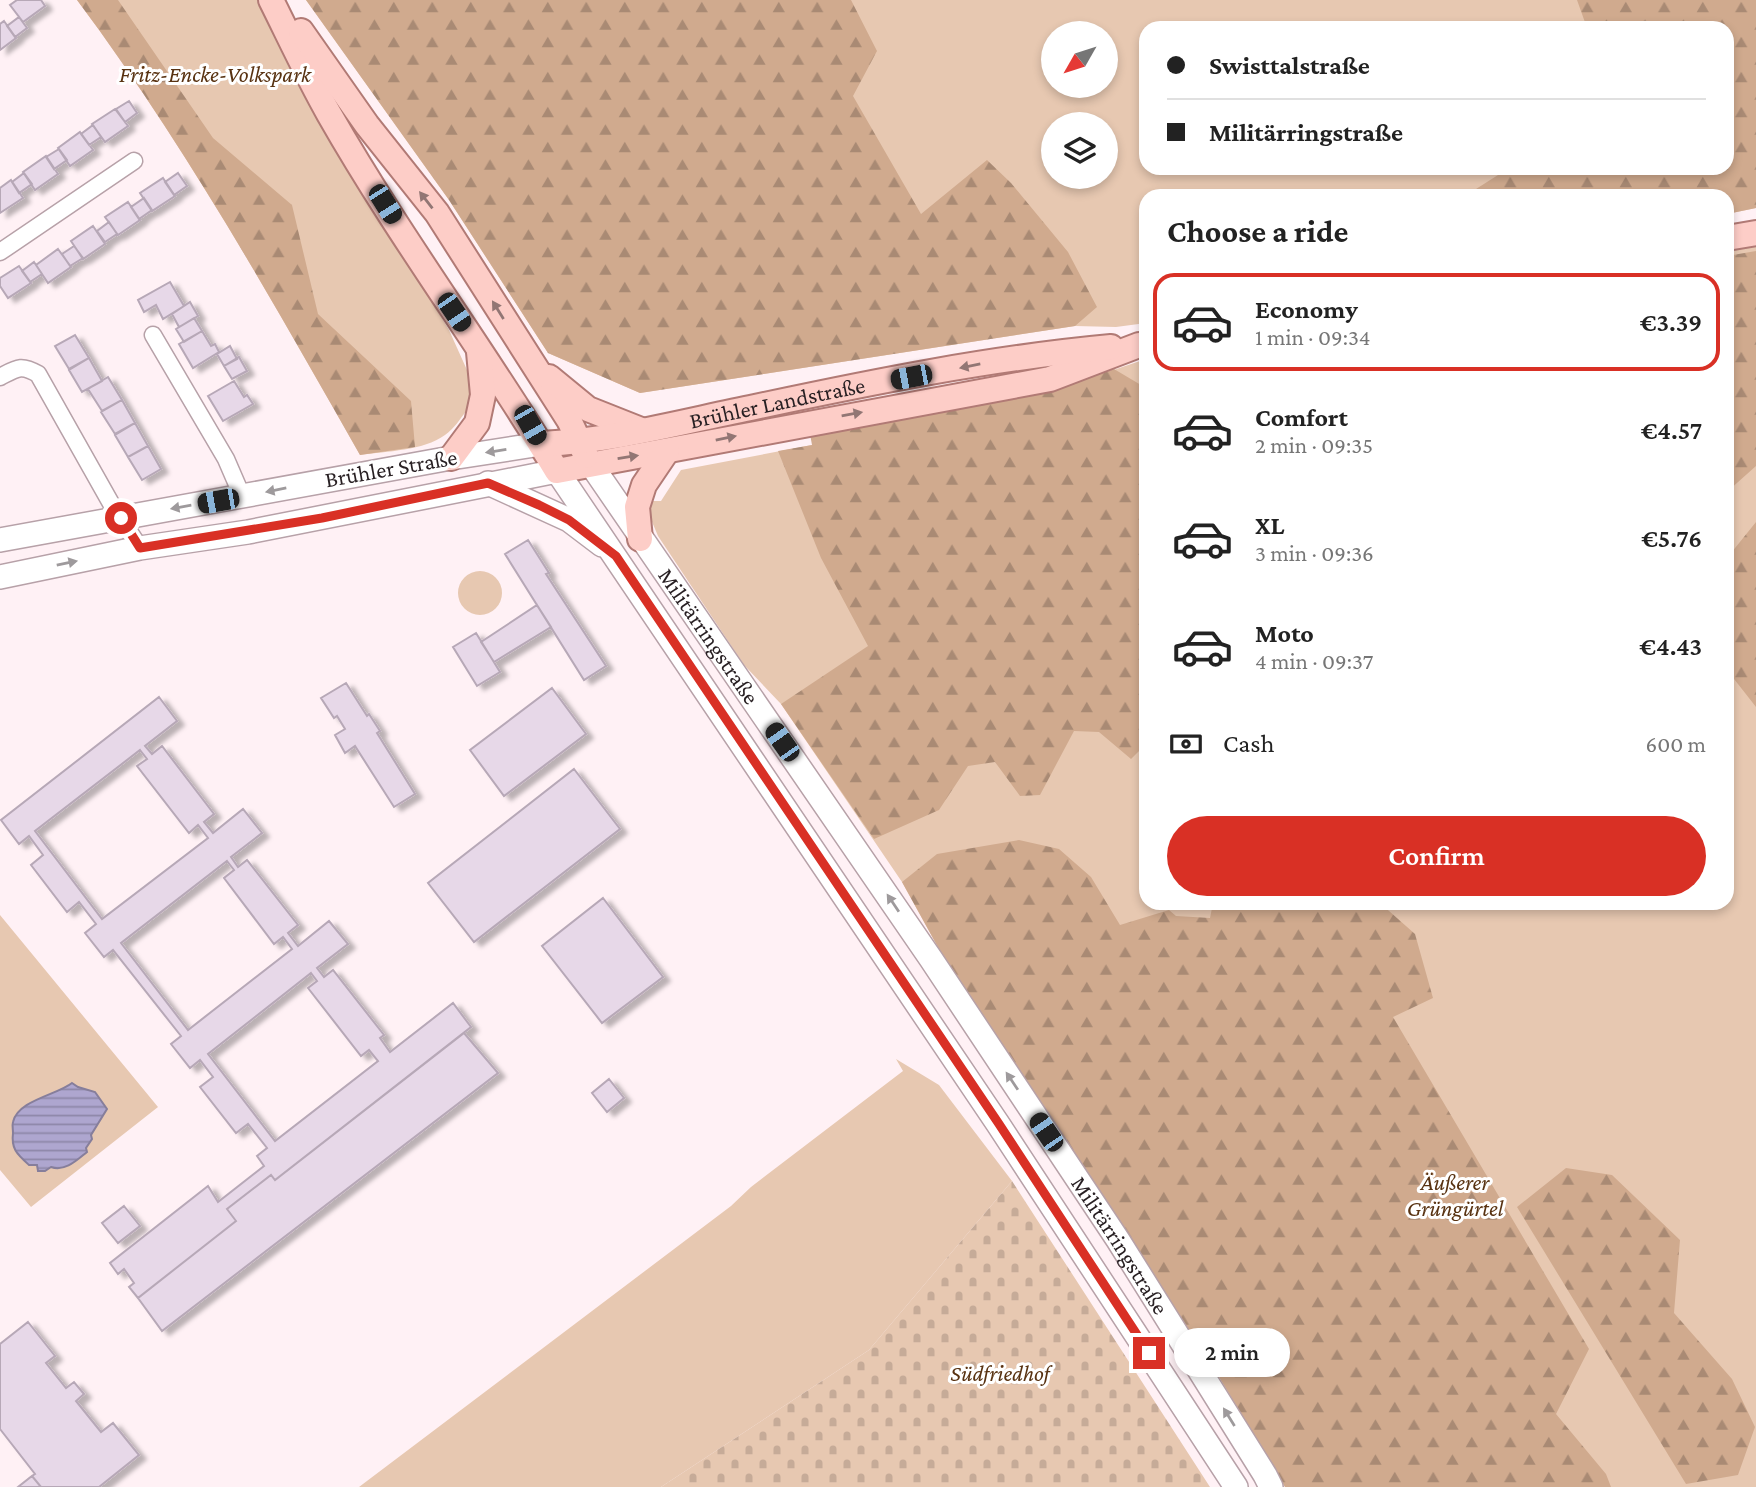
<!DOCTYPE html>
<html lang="en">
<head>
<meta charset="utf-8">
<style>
  :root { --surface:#fff; --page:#f6f6f6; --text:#222; --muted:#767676; --line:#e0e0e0; --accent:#d93025 }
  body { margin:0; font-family:"Crimson Pro",serif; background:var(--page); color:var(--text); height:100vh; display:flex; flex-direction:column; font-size:26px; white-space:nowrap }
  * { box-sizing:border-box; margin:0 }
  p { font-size:23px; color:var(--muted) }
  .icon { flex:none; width:38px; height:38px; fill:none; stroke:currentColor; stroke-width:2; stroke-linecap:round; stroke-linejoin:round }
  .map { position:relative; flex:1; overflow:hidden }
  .details { position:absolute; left:1139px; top:189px; width:595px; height:721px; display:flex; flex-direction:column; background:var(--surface); border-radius:21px; box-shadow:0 4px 10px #0003 }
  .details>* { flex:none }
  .hud { position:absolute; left:1139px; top:21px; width:595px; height:154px; border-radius:21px; box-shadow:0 4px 10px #0003; display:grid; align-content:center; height:154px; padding:0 28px; background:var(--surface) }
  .needle { width:46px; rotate:231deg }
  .fabs { position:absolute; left:1041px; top:21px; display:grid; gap:14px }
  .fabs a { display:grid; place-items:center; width:77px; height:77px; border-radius:50%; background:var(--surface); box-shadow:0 4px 10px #0003; font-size:35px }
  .end { position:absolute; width:32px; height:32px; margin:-16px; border:9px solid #d93025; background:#fff; box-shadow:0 0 0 4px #fff }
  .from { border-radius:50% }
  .bubble { position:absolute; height:49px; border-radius:24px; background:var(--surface); box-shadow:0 4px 10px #0003; font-size:23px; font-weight:600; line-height:49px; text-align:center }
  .car { position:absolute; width:21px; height:42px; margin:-21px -10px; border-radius:9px; box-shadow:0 0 5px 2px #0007; background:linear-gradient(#222 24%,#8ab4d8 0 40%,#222 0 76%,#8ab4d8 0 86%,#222 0) }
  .hud b { display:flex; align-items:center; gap:24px; height:66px; font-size:26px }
  .hud b+b { border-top:2px solid var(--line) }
  .hud i { width:18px; height:18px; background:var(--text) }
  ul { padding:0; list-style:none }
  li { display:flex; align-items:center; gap:21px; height:98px; margin:0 14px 10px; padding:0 14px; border:4px solid transparent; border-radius:21px }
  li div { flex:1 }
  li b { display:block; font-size:26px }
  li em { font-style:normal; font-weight:600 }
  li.current { border-color:var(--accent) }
  li>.icon { width:63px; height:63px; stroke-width:1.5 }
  h2 { padding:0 28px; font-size:32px; line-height:84px }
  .pay { display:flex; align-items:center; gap:18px; height:77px; padding:0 28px; font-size:26px }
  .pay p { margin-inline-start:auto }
  .action { display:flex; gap:14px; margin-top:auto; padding:14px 28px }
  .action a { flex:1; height:80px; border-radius:42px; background:var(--accent); color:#fff; font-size:28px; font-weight:600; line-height:80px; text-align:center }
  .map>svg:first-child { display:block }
</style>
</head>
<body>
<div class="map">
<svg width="1756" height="1487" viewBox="0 0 1756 1487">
  <defs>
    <pattern id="forest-firs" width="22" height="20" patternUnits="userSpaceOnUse" patternTransform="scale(1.75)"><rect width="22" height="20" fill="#d0aa8e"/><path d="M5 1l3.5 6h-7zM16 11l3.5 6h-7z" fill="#a98a74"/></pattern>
    <pattern id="cemetery-stones" width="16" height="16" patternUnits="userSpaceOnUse" patternTransform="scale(1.75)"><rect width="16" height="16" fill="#e7c8b1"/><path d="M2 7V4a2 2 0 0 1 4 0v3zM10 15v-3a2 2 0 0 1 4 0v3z" fill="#c6ab98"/></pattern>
    <pattern id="water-rules" width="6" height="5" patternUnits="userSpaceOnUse" patternTransform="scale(1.75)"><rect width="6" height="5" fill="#aea6cf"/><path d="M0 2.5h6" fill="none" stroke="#8e87a8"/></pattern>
    <filter id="shadow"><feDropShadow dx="7" dy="4" stdDeviation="2" flood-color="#0004"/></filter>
  </defs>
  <rect width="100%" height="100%" fill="#fff1f5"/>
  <path fill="#e7c8b1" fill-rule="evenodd" d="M77,0h180l59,111 133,219 27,60 -1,20h-8c-7,9 -13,19 -22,25 -22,16 -58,16 -85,20 -88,-155 -176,-312 -283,-455z
    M306,0h1450v208l-29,6v-18h-581v127l-30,4 -41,-1 -435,67 -92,-40 -99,-153zM1146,28h581v140h-581zM1054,33h52v53h-52zM1054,124h52v53h-52z
    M1756,243v1244h-471l-78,-130 -241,-359 -64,-116 -121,-178 -37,-39 -86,-129 -8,-19v-16h11l20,-31 131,-25 157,-40 106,-22 71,-24v544h581v-655z
    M458 593a22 22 0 1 1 44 0a22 22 0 1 1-44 0Z
    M0,915l158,192 -127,100 -31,-37z
    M896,1059l43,26 73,96 -143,169 -208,137h-302l372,-281 20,-19 152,-116z"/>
  <path fill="url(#forest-firs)" d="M77,0h41l95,138 79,67 26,109 93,87 4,46 -55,8c-88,-155 -176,-312 -283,-455z
    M306,0h545l26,51 -24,45 68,118 66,-54 24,23 57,69 29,55 -22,19 -435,67 -92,-40 -99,-153z
    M1577,0h179v208l-29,6v-18h-262l44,-28h218v-140h-140z
    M1756,251v215l-28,25 -1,-235z
    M1114,369l32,19v356l-15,15 -32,-27 -25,-1 -34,64 -20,1 -25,-34 -27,4 -29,44 -65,29 -93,-135 87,-58 -47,-88 -43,-107 34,-6 -2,-11 265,-51z
    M1756,522v185l-29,-37v-112z
    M1019,840l40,9 32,28 29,48 49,-15 7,6 34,2 3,-15h167l35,31 18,64 -40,19 196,332 -33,65 50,60 5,13h-326l-78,-130 -241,-359 -64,-116 35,-28z
    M1566,1168l46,7 68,65 -6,73 58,66 23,48 -17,48 -52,9 -169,-277z"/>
  <path fill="url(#cemetery-stones)" d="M1012,1181l198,306h-549l208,-137z"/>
  <path fill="url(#water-rules)" stroke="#867e9b" stroke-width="2" d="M72,1083l6,4 17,5 12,17 -16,26 1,4 -6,9 1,4c-10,8 -22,20 -36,15l-6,4h-7l-1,-6h-8c-12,-11 -18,-16 -16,-32 0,-4 -1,-8 0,-11 5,-22 44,-27 59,-39z"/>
  <path fill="#e7d8e8" stroke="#b7a8b7" stroke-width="2" fill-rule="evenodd" filter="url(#shadow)" d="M17,0h24l4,6 -22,16 -13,-17z
    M19,17l8,11 -12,9 -8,-11z
    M4,21l12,17 -16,12v-26z
    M129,101l8,12 -12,9 -9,-13z
    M115,109l13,17 -23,16 -13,-18z
    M93,125l8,12 -12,8 -8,-11z
    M80,132l13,18 -23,16 -12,-18z
    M59,149l8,11 -13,9 -8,-12z
    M46,156l12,18 -23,16 -12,-18z
    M24,173l8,11 -13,9 -7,-11z
    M178,173l9,13 -13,9 -9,-13z
    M163,178l12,18 -23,15 -12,-18z
    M11,180l12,18 -23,15v-25z
    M144,198l8,12 -13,9 -8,-12z
    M128,202l12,18 -22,15 -13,-18z
    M109,222l8,12 -12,8 -8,-11z
    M93,226l12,18 -22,15 -12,-18z
    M74,246l9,12 -13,8 -8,-12z
    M58,249l13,18 -23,16 -12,-18z
    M34,262l8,12 -12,8 -8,-11z
    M19,266l12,17 -23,15 -8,-12v-8z
    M170,282l14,24 -21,13 -7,-14 -12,7 -6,-12z
    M190,302l8,14 -19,11 -7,-13z
    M194,318l8,13 -18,11 -8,-13z
    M202,331l9,15 4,-2 4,8 -26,16 -14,-24z
    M75,335l14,23 -20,11 -14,-23z
    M230,346l7,13 -13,7 -7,-12z
    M239,357l8,14 -15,8 -8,-13z
    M89,358l13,23 -20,11 -13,-22z
    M108,377l14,23 -20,11 -14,-22z
    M234,381l10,16 3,-2 6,9 -30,17 -15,-25z
    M122,400l13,23 -20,11 -14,-22z
    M135,423l13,23 -20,11 -13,-22z
    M148,446l13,23 -19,11 -14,-23z
    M528,540l21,33 -3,1 60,92 -22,14 -79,-126z
    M537,605l14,22 -57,35 -13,-20z
    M476,633l24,39 -23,14 -24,-39z
    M346,683l21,33 2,-2 11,17 -3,2 38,61 -21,13 -39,-61 -10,7 -10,-18 10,-6 -8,-13 -3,2 -13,-20z
    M552,688l34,46 -82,62 -34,-46z
    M159,697l18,24 -32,25 7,8 10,-8 52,68 -10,8 9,11 30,-24 19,24 -31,24 7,10 9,-7 51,65 -10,8 10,13 31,-25 19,23 -31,24 7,9 9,-7 51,65 -4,3 10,14 63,-49 18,24 -196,153 -4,-5 -44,34 9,12 -98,77 -9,-11 5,-4 -10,-14 -6,5 -8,-11 98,-77 10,16 46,-36 -7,-10 10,-8 -19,-24 -12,9 -36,-46 13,-10 -13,-17 -10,8 -19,-24 10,-8 -68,-86 -9,7 -19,-24 11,-9 -17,-22 -12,10 -36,-47 12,-10 -14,-19 -10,8 -18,-24zM140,750l7,9 -10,7 52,67 9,-8 10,13 -106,81 -67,-88zM227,861l7,9 -10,8 50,66 9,-7 9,12 -104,81 -67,-87zM311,973l6,8 -9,7 53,68 8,-6 9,11 -103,80 -67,-87z
    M574,769l46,60 -146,113 -46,-59z
    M603,898l60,79 -61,46 -60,-77z
    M464,1033l34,40 -336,258 -24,-33 98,-77 -9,-12 44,-34 4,5z
    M609,1079l15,19 -17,14 -15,-19z
    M124,1206l16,20 -22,17 -16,-20z
    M28,1322l27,34 -9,7 20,25 8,-6 10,12 -8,7 25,31 12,-9 26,32 -40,32h-58l-9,-11 3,-2 -35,-45v-85z
    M32,1476l9,11h-23z"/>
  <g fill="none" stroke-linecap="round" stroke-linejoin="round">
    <defs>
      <path id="minor" d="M0,252l134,-91
        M153,335l73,124 16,37
        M0,377c17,-9 21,-13 38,-3l75,133 27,41"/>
      <g id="secondary">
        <path id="s1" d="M590,463l341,496 187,281 147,235 6,12"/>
        <path d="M488,483l81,37 33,25"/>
        <path d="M0,540l451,-82 90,-14"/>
        <path d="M0,577l140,-29 108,-16 309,-61 441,653 238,363"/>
      </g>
      <g id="primary">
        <path d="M271,0c19,38 37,77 58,114 70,123 155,236 228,357l493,-92 89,-34"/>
        <path d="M301,31l66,94 70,88 132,207 17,36"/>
        <path d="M1727,238l29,-5"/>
        <path d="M549,377l39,32 53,21"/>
        <path id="s2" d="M541,444c72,-3 144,-23 214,-37 117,-25 236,-49 356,-60"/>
        <path d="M451,458l26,-35 6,-28 -4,-43"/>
        <path d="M640,539l-3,-32 7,-22 23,-34"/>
      </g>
    </defs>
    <use href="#minor" stroke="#b7a1a8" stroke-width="19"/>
    <use href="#secondary" stroke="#b7a1a8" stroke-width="26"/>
    <use href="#primary" stroke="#b17a75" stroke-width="28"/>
    <use href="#minor" stroke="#fff" stroke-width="16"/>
    <use href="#secondary" stroke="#fff" stroke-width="23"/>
    <use href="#primary" stroke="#fdcdc7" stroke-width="24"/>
  </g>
  <defs><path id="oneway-solid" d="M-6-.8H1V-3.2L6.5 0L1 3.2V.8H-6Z" transform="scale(1.75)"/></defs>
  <g fill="#927674">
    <use href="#oneway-solid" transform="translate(426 200) rotate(-128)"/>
    <use href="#oneway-solid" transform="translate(498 310) rotate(-122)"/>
    <use href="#oneway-solid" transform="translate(970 366) rotate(169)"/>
    <use href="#oneway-solid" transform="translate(852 414) rotate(-10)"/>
    <use href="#oneway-solid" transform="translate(726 438) rotate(-12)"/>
    <use href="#oneway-solid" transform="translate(628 457) rotate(-9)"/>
  </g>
  <g fill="#9e9a9c">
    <use href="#oneway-solid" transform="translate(496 451) rotate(171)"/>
    <use href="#oneway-solid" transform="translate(276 490) rotate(169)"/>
    <use href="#oneway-solid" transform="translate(181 507) rotate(170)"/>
    <use href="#oneway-solid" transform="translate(67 563) rotate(-12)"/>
    <use href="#oneway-solid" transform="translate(893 903) rotate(-124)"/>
    <use href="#oneway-solid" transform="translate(1012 1081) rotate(-124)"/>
    <use href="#oneway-solid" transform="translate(1229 1417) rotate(-122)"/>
  </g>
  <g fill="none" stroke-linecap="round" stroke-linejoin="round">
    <path stroke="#d93025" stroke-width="9" d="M121,518l19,30 182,-30 166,-35 51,22 30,15 47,36 383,568 150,229"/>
  </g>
  <g text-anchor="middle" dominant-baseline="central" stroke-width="6" stroke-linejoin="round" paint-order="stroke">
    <g font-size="23" font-style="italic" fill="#583211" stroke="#fff">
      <text x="215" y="74">Fritz-Encke-Volkspark</text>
      <text x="1455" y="1182">Äußerer<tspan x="1455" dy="26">Grüngürtel</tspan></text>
      <text x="1000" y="1373">Südfriedhof</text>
    </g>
    <g font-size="23" fill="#271f22" stroke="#fff">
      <text stroke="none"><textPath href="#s2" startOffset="240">Brühler Landstraße</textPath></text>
      <text transform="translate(391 468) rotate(-10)">Brühler Straße</text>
      <text stroke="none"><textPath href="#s1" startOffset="210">Militärringstraße</textPath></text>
      <text stroke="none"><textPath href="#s1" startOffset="945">Militärringstraße</textPath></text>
    </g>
  </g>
</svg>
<div class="fabs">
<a><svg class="needle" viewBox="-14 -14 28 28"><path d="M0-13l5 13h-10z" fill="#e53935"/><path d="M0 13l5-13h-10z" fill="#767676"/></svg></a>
<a><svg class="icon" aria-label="layers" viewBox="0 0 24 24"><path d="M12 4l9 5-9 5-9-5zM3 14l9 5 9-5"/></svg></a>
</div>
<i class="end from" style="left:121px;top:518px"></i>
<i class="end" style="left:1149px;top:1353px"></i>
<div class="bubble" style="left:1174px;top:1328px;width:116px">2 min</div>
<i class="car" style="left:385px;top:204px;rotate:148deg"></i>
<i class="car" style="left:454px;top:312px;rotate:146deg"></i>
<i class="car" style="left:911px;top:377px;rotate:259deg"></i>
<i class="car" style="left:530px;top:425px;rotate:150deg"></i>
<i class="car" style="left:218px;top:501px;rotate:260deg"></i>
<i class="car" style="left:782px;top:742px;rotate:325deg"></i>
<i class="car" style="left:1046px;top:1132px;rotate:326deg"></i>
<div class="hud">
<b><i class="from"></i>Swisttalstraße</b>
<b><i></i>Militärringstraße</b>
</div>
<section class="details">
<h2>Choose a ride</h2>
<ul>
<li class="current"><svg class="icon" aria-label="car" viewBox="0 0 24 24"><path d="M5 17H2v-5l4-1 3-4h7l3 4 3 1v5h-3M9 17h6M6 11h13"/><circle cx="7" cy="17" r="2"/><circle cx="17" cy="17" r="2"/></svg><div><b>Economy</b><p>1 min · 09:34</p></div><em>€3.39</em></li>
<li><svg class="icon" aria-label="car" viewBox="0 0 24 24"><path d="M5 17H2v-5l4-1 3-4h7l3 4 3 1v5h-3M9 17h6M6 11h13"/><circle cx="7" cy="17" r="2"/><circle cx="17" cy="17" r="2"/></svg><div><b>Comfort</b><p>2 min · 09:35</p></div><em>€4.57</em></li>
<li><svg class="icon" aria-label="car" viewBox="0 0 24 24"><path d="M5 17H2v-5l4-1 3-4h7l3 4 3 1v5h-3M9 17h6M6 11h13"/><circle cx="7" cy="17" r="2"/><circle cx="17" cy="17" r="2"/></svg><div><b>XL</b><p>3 min · 09:36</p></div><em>€5.76</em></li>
<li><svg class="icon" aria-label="car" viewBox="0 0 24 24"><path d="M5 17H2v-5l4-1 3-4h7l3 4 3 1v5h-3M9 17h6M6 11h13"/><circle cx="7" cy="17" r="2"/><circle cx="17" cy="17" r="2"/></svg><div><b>Moto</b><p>4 min · 09:37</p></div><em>€4.43</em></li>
</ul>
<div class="pay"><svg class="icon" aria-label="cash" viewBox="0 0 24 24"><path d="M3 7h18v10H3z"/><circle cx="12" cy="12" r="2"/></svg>Cash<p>600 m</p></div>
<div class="action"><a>Confirm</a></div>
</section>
</div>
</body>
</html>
